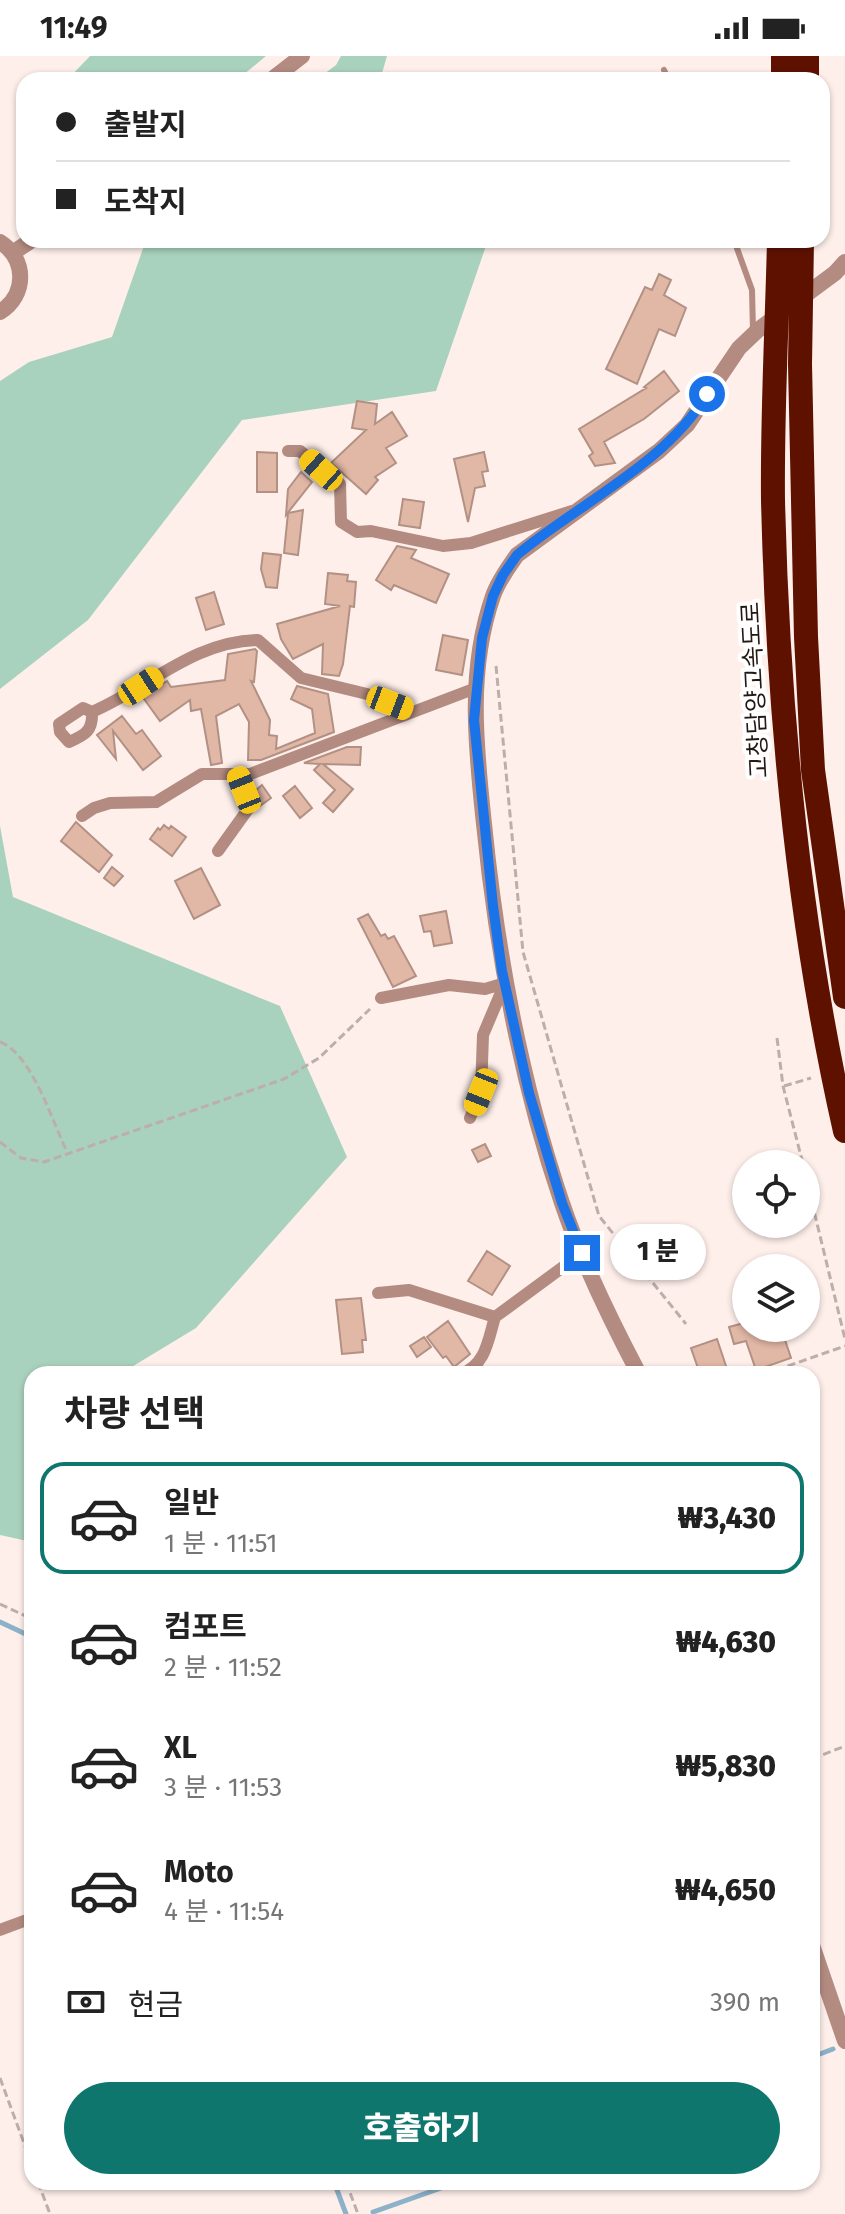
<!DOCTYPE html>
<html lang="ko">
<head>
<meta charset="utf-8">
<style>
  :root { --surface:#fff; --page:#f6f6f6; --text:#222; --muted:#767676; --line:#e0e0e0; --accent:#0f766e }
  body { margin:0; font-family:"Fira Sans","Noto Sans KR",sans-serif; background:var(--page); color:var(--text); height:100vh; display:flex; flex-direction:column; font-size:30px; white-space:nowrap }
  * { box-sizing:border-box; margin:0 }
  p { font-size:26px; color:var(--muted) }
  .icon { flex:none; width:44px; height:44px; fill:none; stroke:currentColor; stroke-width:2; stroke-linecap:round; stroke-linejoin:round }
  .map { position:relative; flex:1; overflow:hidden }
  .side { position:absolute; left:24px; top:1310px; width:796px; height:824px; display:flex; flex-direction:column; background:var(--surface); border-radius:24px; box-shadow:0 2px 6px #0004 }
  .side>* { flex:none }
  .banner { position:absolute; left:16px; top:16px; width:814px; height:176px; border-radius:24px; box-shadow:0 2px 6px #0004; display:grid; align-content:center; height:176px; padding:0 40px; background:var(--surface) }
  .tools { position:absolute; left:732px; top:1094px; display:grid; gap:16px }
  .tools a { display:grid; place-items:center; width:88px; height:88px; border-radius:50%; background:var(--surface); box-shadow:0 2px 6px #0004; font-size:40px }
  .end { position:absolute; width:36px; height:36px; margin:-18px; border:10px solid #1a73e8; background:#fff; box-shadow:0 0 0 4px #fff }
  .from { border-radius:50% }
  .bubble { position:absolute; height:56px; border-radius:28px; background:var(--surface); box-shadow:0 2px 6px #0004; font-size:26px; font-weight:800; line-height:56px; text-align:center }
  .car { position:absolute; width:24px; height:48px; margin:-24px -12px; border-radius:10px; box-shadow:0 0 6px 2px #0007; background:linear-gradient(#f5c518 24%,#345 0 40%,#f5c518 0 76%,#345 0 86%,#f5c518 0) }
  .banner b { display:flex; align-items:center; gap:28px; height:76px; font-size:30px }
  .banner b+b { border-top:2px solid var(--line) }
  .banner i { width:20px; height:20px; background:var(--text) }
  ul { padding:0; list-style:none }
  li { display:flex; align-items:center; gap:24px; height:112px; margin:0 16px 12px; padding:0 24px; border:4px solid transparent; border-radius:24px }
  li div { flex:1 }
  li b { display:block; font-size:30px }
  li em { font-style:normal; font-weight:800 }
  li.current { border-color:var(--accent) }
  li>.icon { width:72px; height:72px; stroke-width:1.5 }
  h2 { padding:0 40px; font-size:36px; line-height:96px }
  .pay { display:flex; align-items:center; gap:20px; height:88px; padding:0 40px; font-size:30px }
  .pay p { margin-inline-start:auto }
  .primary-button { display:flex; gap:16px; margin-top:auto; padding:16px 40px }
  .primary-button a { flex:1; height:92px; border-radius:48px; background:var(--accent); color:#fff; font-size:32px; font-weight:800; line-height:92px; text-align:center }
  .status { display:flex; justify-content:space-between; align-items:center; height:56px; padding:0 40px; background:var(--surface); direction:ltr }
  .status svg { height:22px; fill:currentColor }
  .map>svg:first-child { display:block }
</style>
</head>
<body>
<div class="status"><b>11:49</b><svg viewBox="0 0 49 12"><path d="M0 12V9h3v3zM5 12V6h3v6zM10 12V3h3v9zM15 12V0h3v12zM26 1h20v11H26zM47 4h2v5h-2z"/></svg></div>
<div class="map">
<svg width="845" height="2158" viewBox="0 0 845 2158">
  <rect width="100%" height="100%" fill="#feefea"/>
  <path fill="#a9d2be" d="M90,0h176l-29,24h-170z
    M341,0h46l-7,24h-64l20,-15z
    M146,184h342l-52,151 -194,29 -154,200 -88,69v-308l29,-19 83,-25z
    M0,770l13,71 267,109 67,151 -151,171 -76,46h-88v168l-32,-7z"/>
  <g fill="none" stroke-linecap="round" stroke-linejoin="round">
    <path stroke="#8cb2ca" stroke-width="5" d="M0,1566l32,15
      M812,2001l21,-8
      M334,2126l12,32
      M373,2156l85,-30"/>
  </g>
  <path fill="#e1b7a6" stroke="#b29184" stroke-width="2" d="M659,218l12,6 -7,15 22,13 -11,28 -16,-7 -22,55 -31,-15 39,-82 7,3z
    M664,315l15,20 -35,28 -40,23 11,21 -20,3 -6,-10 4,-3 -14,-24 67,-41 -2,-1z
    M357,345l20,3 -2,20 17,-12 15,24 -21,12 10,15 -21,14 3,3 -12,14 -35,-31 35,-33 -14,-2z
    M257,396l20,1v39h-20z
    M484,396l4,19 -6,1 3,14 -10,2 -7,34 -14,-63z
    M301,416l11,10 -26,33 2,-26z
    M403,443l21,3 -4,26 -21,-3z
    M303,454l-5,45 -14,-2 4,-40z
    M397,490l19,4 -5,8 38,16 -13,29 -42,-18 -3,5 -15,-10z
    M263,497l18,2 -4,33 -11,-1 -5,-18z
    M328,517l20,2 -1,6 9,1 -2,25 -4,-1 -7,58 -4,12 -17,-2 1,-30 -30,15 -12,-20 -4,-15 63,-18 -15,-2z
    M214,536l10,32 -18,6 -10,-32z
    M443,579l25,5 -6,35 -26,-5z
    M255,593l2,2 -3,31 -3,-1 19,39 -1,15 8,1 -1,13 39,-16 -3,-24 -21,-10 6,-13 31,8 6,38 -73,28h-13l1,-38 -10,-18 -23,12 6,47 -11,2 -10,-56 -10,2 -1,-11 -30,21 -18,-25 25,-15 4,6 54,-7 3,-26z
    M122,660l14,18 6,-4 19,26 -18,14 -30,-39 3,28 -19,-24z
    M347,691h14l-1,18 -37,-1 30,25 -20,23 -10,-9 12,-13 -21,-20 6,-6 -16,-1z
    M262,729l9,13 -11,8 -5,-15z
    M295,730l17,22 -12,10 -17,-22z
    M76,766l36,33 -13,17 -38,-31z
    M164,769l5,4 2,-3 15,11 -14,19 -22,-17 8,-11 2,2z
    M112,811l11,9 -9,10 -10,-8z
    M201,812l19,37 -26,14 -19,-38z
    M446,855l6,32 -18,3 -3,-15 -7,1 -4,-16z
    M368,858l13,22 4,-2 3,5 6,-3 22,40 -23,11 -35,-68z
    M485,1088l6,12 -13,6 -6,-12z
    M487,1195l23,15 -18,29 -24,-14z
    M361,1242l5,42h-4l1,12 -21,2 -6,-54z
    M448,1265l22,33 -16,13 -8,-11 -3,2 -16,-21z
    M744,1267l2,5h35l10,30 -35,12 -10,-29 -12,3 -5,-17z
    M424,1281l7,10 -14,10 -7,-11z
    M717,1283l11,33 -28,2 -9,-26z"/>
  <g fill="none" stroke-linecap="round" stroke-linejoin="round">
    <path stroke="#bcaea9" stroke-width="3" stroke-dasharray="8 4" stroke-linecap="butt" d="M496,610l27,286 76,264 87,108
      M777,982l6,48 20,78
      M0,986c32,11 53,82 68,112
      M784,1030l27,-8
      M0,1086l21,16 23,4 240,-83 35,-21 51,-49
      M806,1122l39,161
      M765,1318l80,-28
      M0,1548l32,15
      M812,1703l33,-13
      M0,2022l32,87
      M38,2126l12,32
      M346,2126l12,32"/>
    <path stroke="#b38b81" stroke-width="6" d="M664,14l5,10
      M734,184l18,50 1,41"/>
    <path stroke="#b38b81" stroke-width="12" d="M288,395h12l40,33 1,38 16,10 14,-1 72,15 28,-3 101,-32
      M92,656c1,19 -7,23 -23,30l-9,-10 -1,-8 24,-16 9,4c56,-24 102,-71 166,-72l43,38 66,16 45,17
      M82,760l12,-8 16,-5 46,-1 46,-28h48l226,-86
      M218,795l33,-46 -13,-31
      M381,942l68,-13 36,4 20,-6
      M470,1062l11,-26 2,-57 22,-52
      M378,1237l31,-3 86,27 87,-64
      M461,1318c25,-9 27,-34 34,-57
      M0,1874l32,-12"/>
    <path stroke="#b38b81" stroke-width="16" d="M271,24l31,-24
      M0,186c27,17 27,53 0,70
      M14,196l18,-12
      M639,1318c-29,-55 -57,-112 -77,-171 -42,-124 -65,-249 -78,-379 -8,-76 -17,-153 9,-228 5,-15 15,-28 24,-41l142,-104 28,-26 52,-77 19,-18 77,-57 10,-11
      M812,1889l33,96"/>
    <path stroke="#5f1100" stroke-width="24" d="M783,24v-24
      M807,24v-24
      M779,184c-2,87 -7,174 -6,260 5,213 25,424 72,631
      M802,184l-2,124 6,273 7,133 32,227"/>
  </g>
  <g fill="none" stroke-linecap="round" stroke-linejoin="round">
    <path stroke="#1a73e8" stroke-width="10" d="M582,1197l-20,-50 -33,-110 -27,-122 -9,-65 -19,-186 8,-82 11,-42 10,-21 14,-20c61,-51 150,-92 190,-161"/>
  </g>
  <g text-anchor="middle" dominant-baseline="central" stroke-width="8" stroke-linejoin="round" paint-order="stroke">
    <g font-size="24" fill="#241813" stroke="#fff">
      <text transform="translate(755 634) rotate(-93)">고창담양고속도로</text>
    </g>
  </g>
</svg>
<div class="tools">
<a><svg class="icon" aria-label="locate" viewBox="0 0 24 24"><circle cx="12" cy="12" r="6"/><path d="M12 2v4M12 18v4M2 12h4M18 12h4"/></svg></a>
<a><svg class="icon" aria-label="layers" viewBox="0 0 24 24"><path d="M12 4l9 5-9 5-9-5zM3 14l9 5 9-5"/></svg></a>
</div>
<i class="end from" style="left:707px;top:338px"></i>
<i class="end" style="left:582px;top:1197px"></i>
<div class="bubble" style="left:610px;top:1168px;width:96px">1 분</div>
<i class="car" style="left:321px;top:414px;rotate:312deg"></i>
<i class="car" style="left:141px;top:630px;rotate:57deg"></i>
<i class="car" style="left:390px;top:647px;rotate:111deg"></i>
<i class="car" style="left:244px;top:734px;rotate:338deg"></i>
<i class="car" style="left:481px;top:1036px;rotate:202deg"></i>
<div class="banner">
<b><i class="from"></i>출발지</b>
<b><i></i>도착지</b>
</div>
<section class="side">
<h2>차량 선택</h2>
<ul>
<li class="current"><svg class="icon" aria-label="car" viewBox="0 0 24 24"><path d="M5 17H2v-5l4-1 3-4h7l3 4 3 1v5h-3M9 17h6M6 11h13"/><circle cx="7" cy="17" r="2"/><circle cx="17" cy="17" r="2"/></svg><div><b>일반</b><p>1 분 · 11:51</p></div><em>₩3,430</em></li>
<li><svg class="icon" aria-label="car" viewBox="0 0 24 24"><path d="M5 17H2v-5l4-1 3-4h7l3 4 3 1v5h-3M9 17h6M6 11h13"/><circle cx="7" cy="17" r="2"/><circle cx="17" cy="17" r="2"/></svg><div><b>컴포트</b><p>2 분 · 11:52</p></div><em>₩4,630</em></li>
<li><svg class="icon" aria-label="car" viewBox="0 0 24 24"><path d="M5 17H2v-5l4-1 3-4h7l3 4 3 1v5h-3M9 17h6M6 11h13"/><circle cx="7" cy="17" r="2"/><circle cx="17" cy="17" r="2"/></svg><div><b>XL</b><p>3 분 · 11:53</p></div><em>₩5,830</em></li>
<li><svg class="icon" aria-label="car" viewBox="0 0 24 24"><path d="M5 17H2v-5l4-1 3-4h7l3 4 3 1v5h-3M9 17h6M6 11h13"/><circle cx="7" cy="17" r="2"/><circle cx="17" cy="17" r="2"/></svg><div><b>Moto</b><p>4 분 · 11:54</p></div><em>₩4,650</em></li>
</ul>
<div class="pay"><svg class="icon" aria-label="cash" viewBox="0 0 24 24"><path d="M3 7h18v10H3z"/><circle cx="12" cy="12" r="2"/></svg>현금<p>390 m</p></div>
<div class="primary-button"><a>호출하기</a></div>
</section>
</div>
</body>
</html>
